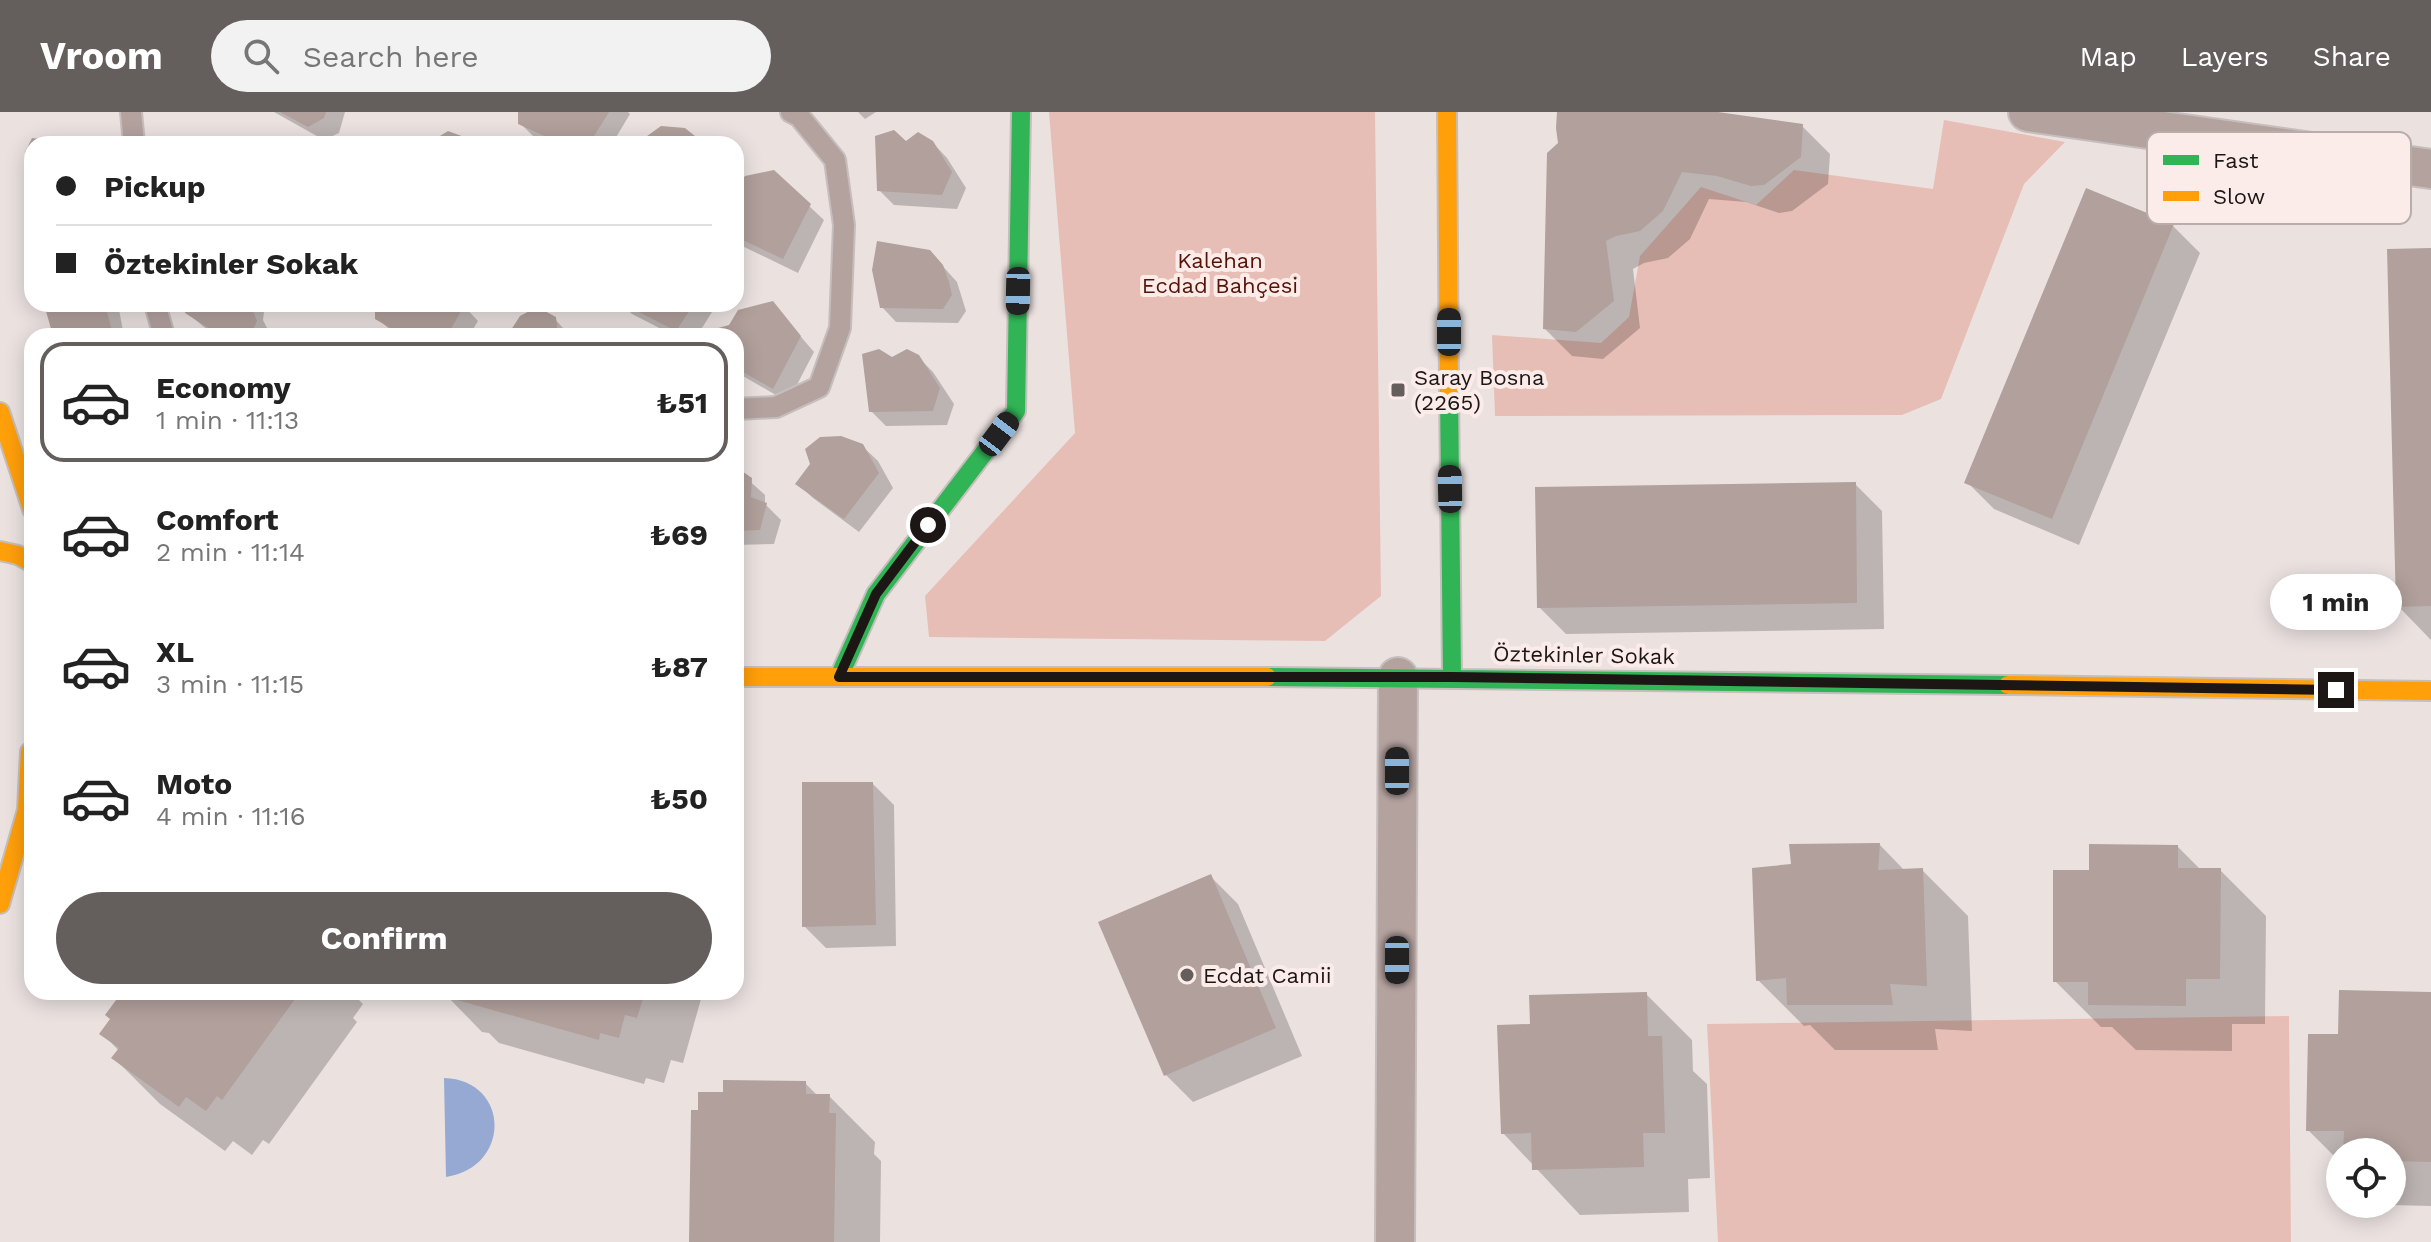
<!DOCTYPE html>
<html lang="en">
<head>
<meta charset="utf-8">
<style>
  :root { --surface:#fff; --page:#f2f2f2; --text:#222; --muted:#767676; --line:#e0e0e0; --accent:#645e5c }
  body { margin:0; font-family:"Work Sans",sans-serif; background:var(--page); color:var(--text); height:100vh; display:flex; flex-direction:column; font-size:30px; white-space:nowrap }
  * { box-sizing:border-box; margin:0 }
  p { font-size:26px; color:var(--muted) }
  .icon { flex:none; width:44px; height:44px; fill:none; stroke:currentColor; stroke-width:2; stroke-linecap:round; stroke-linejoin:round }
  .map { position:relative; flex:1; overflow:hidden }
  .details { position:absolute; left:24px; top:216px; width:720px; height:672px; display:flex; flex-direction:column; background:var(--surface); border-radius:24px; box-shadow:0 4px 20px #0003 }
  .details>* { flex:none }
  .banner { position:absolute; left:24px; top:24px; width:720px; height:176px; border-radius:24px; box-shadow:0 4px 20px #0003; display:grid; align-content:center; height:176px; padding:0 32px; background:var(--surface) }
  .controls { position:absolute; left:2326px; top:1026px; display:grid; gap:16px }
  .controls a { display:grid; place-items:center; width:80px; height:80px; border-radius:50%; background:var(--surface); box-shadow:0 4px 20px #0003; font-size:40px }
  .end { position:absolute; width:36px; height:36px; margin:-18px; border:10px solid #1c1715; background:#fff; box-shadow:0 0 0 4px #fff }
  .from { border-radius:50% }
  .bubble { position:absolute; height:56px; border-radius:28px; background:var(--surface); box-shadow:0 4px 20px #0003; font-size:26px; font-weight:700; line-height:56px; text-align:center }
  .car { position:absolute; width:24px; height:48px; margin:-24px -12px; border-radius:10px; box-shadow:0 0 6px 2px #0007; background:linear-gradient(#222 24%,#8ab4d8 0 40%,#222 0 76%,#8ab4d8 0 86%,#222 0) }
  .banner b { display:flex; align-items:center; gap:28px; height:76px; font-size:30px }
  .banner b+b { border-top:2px solid var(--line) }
  .banner i { width:20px; height:20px; background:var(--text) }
  ul { padding:14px 0 0; list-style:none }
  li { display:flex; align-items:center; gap:24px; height:120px; margin:0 16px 12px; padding:0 16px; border:4px solid transparent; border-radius:24px }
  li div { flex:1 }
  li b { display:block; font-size:30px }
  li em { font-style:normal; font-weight:700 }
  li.on { border-color:var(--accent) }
  li>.icon { width:72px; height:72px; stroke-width:1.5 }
  .button { display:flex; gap:16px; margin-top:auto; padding:16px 32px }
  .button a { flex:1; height:92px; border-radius:48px; background:var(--accent); color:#fff; font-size:32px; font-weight:700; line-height:92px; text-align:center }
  header { display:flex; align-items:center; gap:48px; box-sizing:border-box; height:112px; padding:0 40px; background:var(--accent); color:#fff }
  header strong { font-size:38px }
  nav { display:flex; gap:44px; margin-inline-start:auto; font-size:28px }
  .search { width:560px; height:72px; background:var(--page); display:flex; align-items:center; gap:20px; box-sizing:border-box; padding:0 28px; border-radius:44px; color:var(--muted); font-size:30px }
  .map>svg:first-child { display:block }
</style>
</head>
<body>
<header>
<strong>Vroom</strong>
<div class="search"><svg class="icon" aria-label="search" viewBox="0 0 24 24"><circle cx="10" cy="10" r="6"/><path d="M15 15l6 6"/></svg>Search here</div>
<nav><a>Map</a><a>Layers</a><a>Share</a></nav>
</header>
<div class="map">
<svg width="2431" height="1130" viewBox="0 0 2431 1130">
  <rect width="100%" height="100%" fill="#ebe2e0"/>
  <path fill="#e7beb5" d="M1049,0h326l6,484 -56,45 -396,-4 -4,-41 150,-163z
    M1944,8l121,22 -41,42 -83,215 -39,16 -407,1 -3,-81 109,8 28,-26 11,-61 61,-69 55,18 38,-35 139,19z
    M2289,904l2,226h-573l-11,-218z"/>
  <path fill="#95a9d2" d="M444,966c66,2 68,89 2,99z"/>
  <path fill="#0003" d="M274,0h71l-6,21 -15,7z
    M520,0h108l2,2 -18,30h-63l-14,-6 -15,-15z
    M858,0h18l-11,7z
    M1559,0h145l98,14 28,28 -2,30 -36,27 -13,2 -33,-11 -37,-3 -19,40 -22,19 -24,5 -11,6 7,59 -37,31 -31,-3 -27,-27 15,-185z
    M932,30l15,16 19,30 -9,21 -63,-4 -15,-15 27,-47z
    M736,78l73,16 15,14 -26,53 -62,-30z
    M2173,114l27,27 -121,292 -85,-36 -27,-27z
    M2431,138v390l-33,-34z
    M930,140l27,30 9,29 -8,12 -62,-1 -14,-15z
    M772,191l42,49 -26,50 -52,-30v-36h-24z
    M46,192h72l6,32h-69z
    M190,192h75l-2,16 8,16h-56l-28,-23z
    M377,192h85l16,17 -9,15h-72l-20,-18z
    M622,192h95l-20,32h-22l-43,-22z
    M555,207l15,17h-61z
    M918,245l15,15 21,32 -7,21 -61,1 -15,-15 21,-52z
    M862,334l16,15 15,27 -34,44 -46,-34 -15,-14z
    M736,357l29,26v9l16,16 -7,24 -38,1z
    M1855,372l27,27 2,118 -318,5 -27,-27z
    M873,672l21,21 2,141 -70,2 -22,-22z
    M1880,733l25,26 17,-1 46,46 4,115 -37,-2 3,21h-103l-25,-25 -6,1 -46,-46 36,-114z
    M2178,735l23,23h19l46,46 -1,108h-33v27l-96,-1 -24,-23h-11l-46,-46 36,-109z
    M1211,765l27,27 64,152 -109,46 -28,-28z
    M124,880h227l12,12 -10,14 4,4 -88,122 -6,-4 -11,15 -19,-14 -8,10 -65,-47 -46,-46 5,-7 -17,-18 10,-14z
    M443,880h260l-20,71 -12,-3 -7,23 -18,-5 -2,6 -145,-41 -10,-10 -7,-1z
    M1646,882l46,46 1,31 14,13 3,94 -22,1 1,33 -109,3 -77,-82 29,-107z
    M2431,882v212l-40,-1 1,-53h-52v10l-32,-32 32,-94z
    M805,971l13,13h11l46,46 -1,12 7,7 -1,81h-189l9,-130 25,-18z"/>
  <path fill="#b1a09c" d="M280,0h46l-2,6 -16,9z
    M518,0h91l-20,32h-27l-44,-20z
    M1557,0h161l85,12 -2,33 -37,28 -13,1 -34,-10 -35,-4 -19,39 -23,20 -24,5 -10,5 8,60 -38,31 -33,-3 4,-176 11,-10 -2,-15z
    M661,14l24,2 20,16h-69z
    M894,18l12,11 12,-9 15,9 19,31 -10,23 -65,-4 -2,-55z
    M448,19l19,7 5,6h-45z
    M184,24l28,7v1h-31z
    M32,26l30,4 -30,2 -1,36 -6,-28z
    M774,58l37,34 -28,55 -47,-22v-50l9,-11z
    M2086,76l88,36 -122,295 -88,-36z
    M877,129l53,9 13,15 6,17 3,13 -9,14 -63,-1 -8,-38z
    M2431,136v358l-35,1 -9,-358z
    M773,189l28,35 -28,53 -37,-21v-32h-26l1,-6 18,-5 9,-15z
    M44,192h61l7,27 -31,5h-28z
    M188,192h62l7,17 -7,15h-29l-36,-23z
    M375,192h90l-18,32h-43l-29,-17z
    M623,192h71l-18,27z
    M537,195l19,10 2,19h-51l13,-20z
    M879,237l13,8 15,-8 12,6 21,33 -7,23 -64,1 -7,-58z
    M841,324l22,8 16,29 -35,46 -49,-35 15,-20 -5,-15 15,-12z
    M736,355l16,11 -1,19 16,6 -7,27 -24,1z
    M1856,370l1,121 -320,5 -2,-121z
    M802,670h71l3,143 -74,2z
    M1880,731l-2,27 45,-2 4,118 -37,-2 3,21h-106l-1,-27 -30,3 -4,-113 39,-4 -2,-20z
    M2089,732l89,1v23h43l-1,111h-34v27l-98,-1v-23h-35v-112h36z
    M1211,762l65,154 -112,48 -66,-154z
    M2339,878l92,2v170l-39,-1v-9h-49l1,-21h-38l2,-97h30z
    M122,880h178l-78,108 -5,-4 -11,15 -20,-14 -7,10 -68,-49 8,-10 -20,-14 11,-15 -5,-4z
    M452,880h193l-8,26 -12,-3 -6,23 -19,-5 -1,7 -149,-42z
    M1647,880l1,44h14l3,97h-22l1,34 -112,3 -1,-37 -30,1 -4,-109 33,-1 -1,-29z
    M723,968l83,1v13h24l-1,19h7l-2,129h-145l2,-132h7v-18h25z"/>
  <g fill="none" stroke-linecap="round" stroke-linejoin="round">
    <defs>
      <path id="lane" d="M131,0l3,32
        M155,192l9,32
        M736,297l40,-2 43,-20 21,-59 4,-103 -9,-65 -36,-44 -8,-4"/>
      <path id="street" d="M2028,0l403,57
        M1395,1130l3,-565"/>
      <path id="fast" d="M1449,278l3,287
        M839,565l37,-83 140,-183 5,-299
        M1267,565l741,8"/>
      <path id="slow" d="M1447,0l2,278
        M0,300l32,97
        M0,439l18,4 14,8
        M736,565h531
        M2008,573l423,6
        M0,792l27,-94 3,-58"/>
    </defs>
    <use href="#lane" stroke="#c5bebc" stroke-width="24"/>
    <use href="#street" stroke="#c5bebc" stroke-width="42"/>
    <use href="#fast" stroke="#c5bebc" stroke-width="22"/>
    <use href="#slow" stroke="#c5bebc" stroke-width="22"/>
    <use href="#lane" stroke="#b4a29f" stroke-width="20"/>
    <use href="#street" stroke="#b4a29f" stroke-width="38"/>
    <use href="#fast" stroke="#30b455" stroke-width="18"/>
    <use href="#slow" stroke="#ff9f0a" stroke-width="18"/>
  </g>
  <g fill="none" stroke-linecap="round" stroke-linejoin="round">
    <path stroke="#1c1715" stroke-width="10" d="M928,413l-52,69 -37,83h613l884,13"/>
  </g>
  <g fill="#645e5c" stroke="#fcece9" stroke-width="3">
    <rect x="1390" y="270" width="16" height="16" rx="4"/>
    <circle cx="1187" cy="863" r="8"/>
  </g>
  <g text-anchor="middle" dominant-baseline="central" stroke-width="8" stroke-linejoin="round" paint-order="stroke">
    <g font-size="22" fill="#571307" stroke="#fcece9">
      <text x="1220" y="148">Kalehan<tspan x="1220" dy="25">Ecdad Bahçesi</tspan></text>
    </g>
    <g font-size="22" fill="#1c1715" stroke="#fcece9" text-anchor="start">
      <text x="1414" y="265">Saray Bosna<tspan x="1414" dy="25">(2265)</tspan></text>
      <text x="1203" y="863">Ecdat Camii</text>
    </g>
    <g font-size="22" fill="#1c1715" stroke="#fcece9">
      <text transform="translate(1584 543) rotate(1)">Öztekinler Sokak</text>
    </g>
  </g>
  <rect x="2147" y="20" width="264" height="92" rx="12" fill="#fcece9" stroke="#b9aca9" stroke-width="2"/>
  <rect x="2163" y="43" width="36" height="10" fill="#30b455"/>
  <rect x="2163" y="79" width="36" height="10" fill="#ff9f0a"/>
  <g font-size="22" fill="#1c1715">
    <text x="2213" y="56">Fast</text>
    <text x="2213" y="92">Slow</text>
  </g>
</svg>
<div class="controls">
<a><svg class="icon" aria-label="locate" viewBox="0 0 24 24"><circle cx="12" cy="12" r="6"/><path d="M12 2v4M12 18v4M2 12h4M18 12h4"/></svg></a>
</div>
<i class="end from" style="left:928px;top:413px"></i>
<i class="end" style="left:2336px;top:578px"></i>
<div class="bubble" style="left:2270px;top:462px;width:132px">1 min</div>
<i class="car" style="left:1018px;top:179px;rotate:181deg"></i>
<i class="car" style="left:1449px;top:220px;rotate:0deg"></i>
<i class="car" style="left:999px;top:322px;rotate:37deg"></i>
<i class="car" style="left:1450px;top:377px;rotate:359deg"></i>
<i class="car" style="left:1397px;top:659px;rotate:0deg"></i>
<i class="car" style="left:1397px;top:848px;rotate:180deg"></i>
<div class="banner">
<b><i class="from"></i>Pickup</b>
<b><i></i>Öztekinler Sokak</b>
</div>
<section class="details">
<ul>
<li class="on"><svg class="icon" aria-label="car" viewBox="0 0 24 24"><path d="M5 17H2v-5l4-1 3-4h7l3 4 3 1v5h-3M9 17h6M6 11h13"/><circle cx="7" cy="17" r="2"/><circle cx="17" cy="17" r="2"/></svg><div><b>Economy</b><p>1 min · 11:13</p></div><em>₺51</em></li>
<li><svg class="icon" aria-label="car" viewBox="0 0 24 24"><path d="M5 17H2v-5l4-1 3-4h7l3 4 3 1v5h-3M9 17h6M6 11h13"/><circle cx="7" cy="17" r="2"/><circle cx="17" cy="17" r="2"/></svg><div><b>Comfort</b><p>2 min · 11:14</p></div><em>₺69</em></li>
<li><svg class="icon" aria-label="car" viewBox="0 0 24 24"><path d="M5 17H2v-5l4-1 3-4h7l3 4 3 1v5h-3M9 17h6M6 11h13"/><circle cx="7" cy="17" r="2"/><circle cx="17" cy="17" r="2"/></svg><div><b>XL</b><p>3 min · 11:15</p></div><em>₺87</em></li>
<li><svg class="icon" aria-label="car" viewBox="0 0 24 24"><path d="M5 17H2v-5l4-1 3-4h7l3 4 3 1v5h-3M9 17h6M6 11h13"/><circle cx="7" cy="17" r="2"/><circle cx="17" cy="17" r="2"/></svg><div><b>Moto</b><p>4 min · 11:16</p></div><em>₺50</em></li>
</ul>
<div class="button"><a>Confirm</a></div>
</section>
</div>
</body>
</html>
